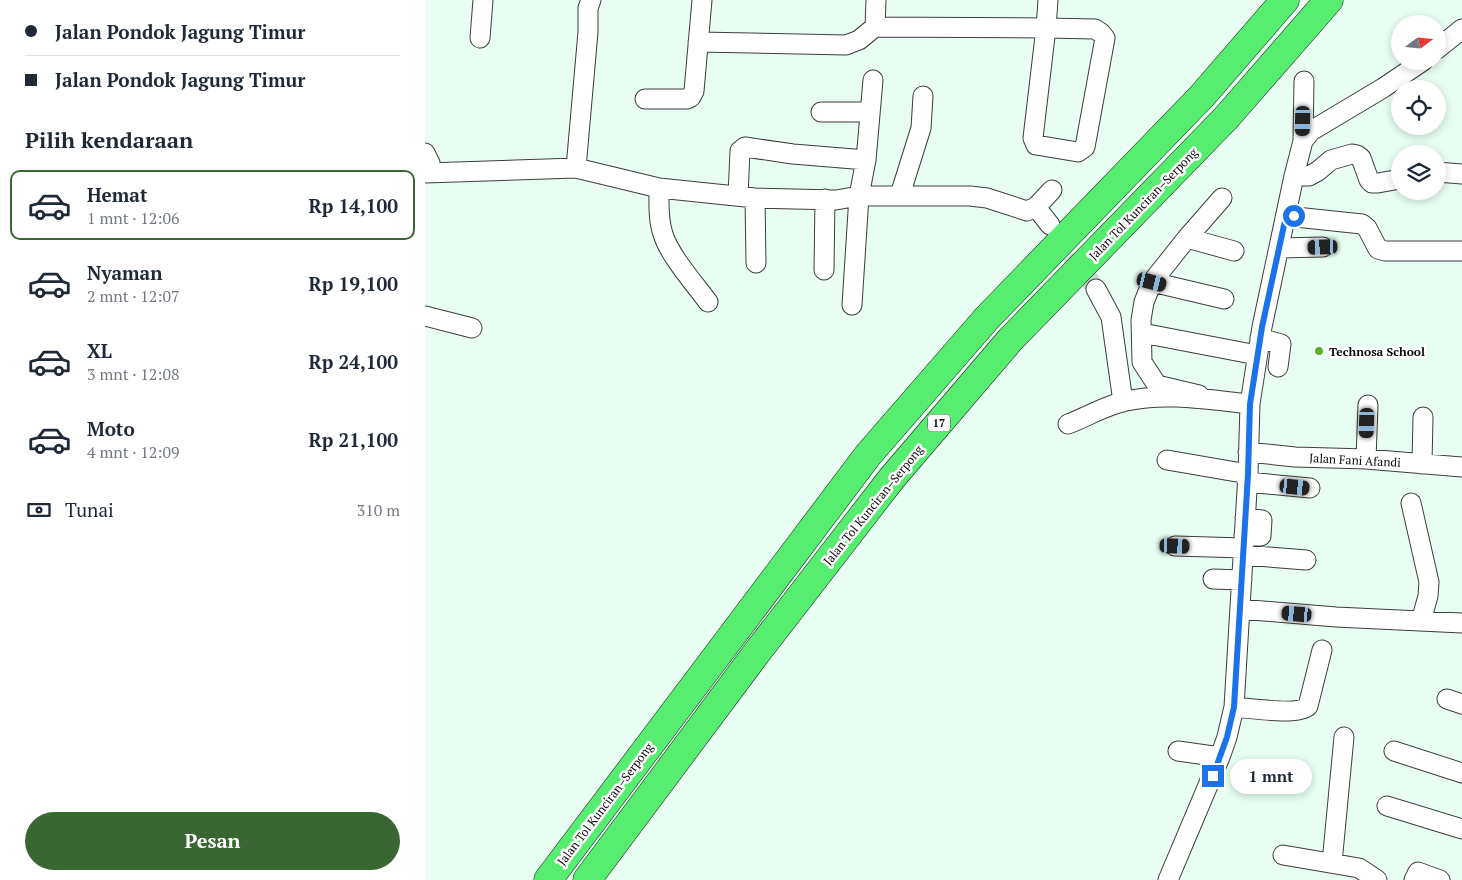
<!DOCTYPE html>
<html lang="id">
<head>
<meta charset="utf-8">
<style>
  :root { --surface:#fff; --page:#f6f6f7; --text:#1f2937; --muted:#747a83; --line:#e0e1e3; --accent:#396731 }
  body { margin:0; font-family:"PT Serif",serif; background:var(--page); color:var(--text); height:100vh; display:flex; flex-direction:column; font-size:19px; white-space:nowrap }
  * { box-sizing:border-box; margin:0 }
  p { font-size:16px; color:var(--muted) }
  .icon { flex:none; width:28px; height:28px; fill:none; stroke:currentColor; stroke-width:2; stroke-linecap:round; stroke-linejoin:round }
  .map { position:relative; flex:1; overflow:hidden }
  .panel { display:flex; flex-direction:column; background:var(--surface); width:425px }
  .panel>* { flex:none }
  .banner { display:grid; align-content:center; height:110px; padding:0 25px; background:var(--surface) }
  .needle { width:32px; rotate:74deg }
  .tools { position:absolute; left:966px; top:15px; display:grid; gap:10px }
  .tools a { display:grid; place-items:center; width:55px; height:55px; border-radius:50%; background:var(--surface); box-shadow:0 2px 8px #0003; font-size:25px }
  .end { position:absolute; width:22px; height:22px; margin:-11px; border:6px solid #1a73e8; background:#fff; box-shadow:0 0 0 2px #fff }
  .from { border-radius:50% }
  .bubble { position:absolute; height:35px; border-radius:18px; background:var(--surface); box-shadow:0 2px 8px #0003; font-size:16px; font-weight:800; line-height:35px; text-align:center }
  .car { position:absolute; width:15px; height:30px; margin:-15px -8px; border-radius:6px; box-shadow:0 0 4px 1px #0007; background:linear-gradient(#222 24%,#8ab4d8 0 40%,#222 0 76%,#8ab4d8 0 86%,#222 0) }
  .banner b { display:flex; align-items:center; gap:18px; height:48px; font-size:19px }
  .banner b+b { border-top:1px solid var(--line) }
  .banner i { width:12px; height:12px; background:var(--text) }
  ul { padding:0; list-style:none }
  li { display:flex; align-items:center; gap:15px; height:70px; margin:0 10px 8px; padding:0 15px; border:2px solid transparent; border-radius:10px }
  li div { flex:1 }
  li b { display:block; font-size:19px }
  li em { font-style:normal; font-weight:800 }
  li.active { border-color:var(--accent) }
  li>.icon { width:45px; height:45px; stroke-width:1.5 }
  h2 { padding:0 25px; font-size:22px; line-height:60px }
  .pay { display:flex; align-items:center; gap:12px; height:55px; padding:0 25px; font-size:19px }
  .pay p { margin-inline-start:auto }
  .primary-button { display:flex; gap:10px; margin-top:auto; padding:10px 25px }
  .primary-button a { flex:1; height:58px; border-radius:30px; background:var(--accent); color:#fff; font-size:20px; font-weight:800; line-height:58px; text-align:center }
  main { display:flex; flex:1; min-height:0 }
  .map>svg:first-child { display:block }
</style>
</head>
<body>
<main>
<section class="panel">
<div class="banner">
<b><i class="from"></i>Jalan Pondok Jagung Timur</b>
<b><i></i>Jalan Pondok Jagung Timur</b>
</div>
<h2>Pilih kendaraan</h2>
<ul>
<li class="active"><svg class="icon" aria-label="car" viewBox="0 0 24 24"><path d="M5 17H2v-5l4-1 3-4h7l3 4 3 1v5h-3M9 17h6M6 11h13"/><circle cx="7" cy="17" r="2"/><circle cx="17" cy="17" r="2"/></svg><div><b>Hemat</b><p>1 mnt · 12:06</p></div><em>Rp 14,100</em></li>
<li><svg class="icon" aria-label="car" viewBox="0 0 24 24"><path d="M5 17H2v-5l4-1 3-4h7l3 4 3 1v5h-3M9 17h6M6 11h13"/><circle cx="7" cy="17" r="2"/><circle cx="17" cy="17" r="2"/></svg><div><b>Nyaman</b><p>2 mnt · 12:07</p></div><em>Rp 19,100</em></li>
<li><svg class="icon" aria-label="car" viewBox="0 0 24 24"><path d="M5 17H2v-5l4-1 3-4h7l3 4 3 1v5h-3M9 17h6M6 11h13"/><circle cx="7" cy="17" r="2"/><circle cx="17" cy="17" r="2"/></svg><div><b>XL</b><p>3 mnt · 12:08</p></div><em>Rp 24,100</em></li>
<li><svg class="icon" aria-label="car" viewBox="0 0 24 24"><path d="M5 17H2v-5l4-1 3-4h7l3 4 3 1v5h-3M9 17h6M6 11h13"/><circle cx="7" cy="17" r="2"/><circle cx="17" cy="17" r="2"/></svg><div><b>Moto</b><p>4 mnt · 12:09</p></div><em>Rp 21,100</em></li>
</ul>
<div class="pay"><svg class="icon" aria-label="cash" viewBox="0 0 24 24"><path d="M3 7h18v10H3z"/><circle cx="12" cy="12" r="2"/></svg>Tunai<p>310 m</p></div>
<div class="primary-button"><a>Pesan</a></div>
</section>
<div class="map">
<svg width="1037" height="880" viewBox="0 0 1037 880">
  <rect width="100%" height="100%" fill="#e8fef3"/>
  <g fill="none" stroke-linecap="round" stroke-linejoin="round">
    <path stroke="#c7d9d0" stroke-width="19" stroke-dasharray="19 9" stroke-linecap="butt" d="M630,232l41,57"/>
    <defs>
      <path id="minor" d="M166,0l-3,8v24l-12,136 83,20 96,10 81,2 23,-4h111l17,2 40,13 9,-4 16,-17
        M450,27l1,-27
        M621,28l49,1 6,4 4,5 -20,109 -7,5 -42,-7 -3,-7z
        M55,38l3,-38
        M273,42l148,3 13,-5 16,-13 171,1 2,-28
        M1012,49l25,-20
        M220,99h42l4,-2 3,-6 8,-91
        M396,112h49
        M878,141l8,-10 72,-43 40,-27
        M0,153l5,10
        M1012,172l25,2
        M0,173l151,-5
        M869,176h15l9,-5 13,-11 21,-6 5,1 4,3 8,22 3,3h6l22,-4
        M234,188c0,15 -1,32 4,46 6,21 32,50 45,68
        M475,195l21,-67 2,-32
        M313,196l2,-45 5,-4 48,7 73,6
        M330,198l1,65
        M611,207l14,18
        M861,216l76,8 5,4 11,21 7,2h77
        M762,238l47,13
        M854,248l44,-1
        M399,270l1,-71
        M727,282l72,17
        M671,289l15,28 12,85
        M427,305l7,-109 7,-36 7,-80
        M0,316l47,12
        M717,333l115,22
        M835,338l21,6 -3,23
        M774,395l-42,-10 -15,-23 -1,-42 3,-18 8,-20 35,-44 35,-40
        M643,424c19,-7 38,-19 58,-23 40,-9 84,-1 124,3
        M823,452l47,5 71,2 96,8
        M941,459l2,-54
        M742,460l81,14
        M997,464l1,-47
        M822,482l63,6
        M986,503l18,79 -1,14 -7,25
        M819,535l17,1 1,-16 -17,-2
        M750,546l69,2
        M818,555l63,5
        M788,579l29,1
        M815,609l96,8 126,6
        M1022,699l15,5
        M809,707c15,1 64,9 74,-1l14,-56
        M753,751l42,6
        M969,751l68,22
        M962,806l75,23
        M858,855l76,13 18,12
        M907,863l12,-126
        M743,880l52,-123 7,-20 7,-30 14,-233 2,-70 12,-77 32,-151 9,-35 1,-60
        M989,880l4,-8 22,8"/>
      <path id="highway" d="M123,880l320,-425 119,-137 215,-222 83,-96
        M162,880l171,-229 134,-173 118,-138 216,-222 103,-118"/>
    </defs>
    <use href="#minor" stroke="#3d3d3d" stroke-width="21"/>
    <use href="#highway" stroke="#1b1b1b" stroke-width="29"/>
    <use href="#minor" stroke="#fff" stroke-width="19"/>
    <use href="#highway" stroke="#57ed71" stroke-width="28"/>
  </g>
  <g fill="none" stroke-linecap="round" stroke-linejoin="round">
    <path stroke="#1a73e8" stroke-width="6" d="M788,776l14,-39 7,-30 14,-233 2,-70 12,-77 24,-111h8"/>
  </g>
  <circle fill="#58b22a" stroke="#fff" stroke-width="2" cx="894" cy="351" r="5"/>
  <g text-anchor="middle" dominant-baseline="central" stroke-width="5" stroke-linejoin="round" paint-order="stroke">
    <rect fill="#fff" stroke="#545454" stroke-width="1" x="503" y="414.5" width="22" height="17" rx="4"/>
    <g font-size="11" font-weight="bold" fill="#0a0a0a">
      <text x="514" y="423">17</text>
    </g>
    <g font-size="12" fill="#0a0a0a" stroke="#fff">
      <text transform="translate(718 204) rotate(-46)">Jalan Tol Kunciran–Serpong</text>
      <text transform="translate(930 460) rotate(3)">Jalan Fani Afandi</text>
      <text transform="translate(448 505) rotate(-51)">Jalan Tol Kunciran–Serpong</text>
      <text transform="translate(180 804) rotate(-53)">Jalan Tol Kunciran–Serpong</text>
    </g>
    <g font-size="12" font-weight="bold" fill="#0a0a0a" stroke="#fff" text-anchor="start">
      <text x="904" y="351">Technosa School</text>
    </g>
  </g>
</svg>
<div class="tools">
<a><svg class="needle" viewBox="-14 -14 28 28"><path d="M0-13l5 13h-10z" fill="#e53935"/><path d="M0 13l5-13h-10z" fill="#747a83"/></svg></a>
<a><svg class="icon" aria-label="locate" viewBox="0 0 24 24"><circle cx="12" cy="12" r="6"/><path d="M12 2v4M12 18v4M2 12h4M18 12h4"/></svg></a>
<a><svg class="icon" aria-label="layers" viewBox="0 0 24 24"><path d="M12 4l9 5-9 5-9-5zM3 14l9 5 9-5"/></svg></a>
</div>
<i class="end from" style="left:869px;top:216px"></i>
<i class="end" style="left:788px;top:776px"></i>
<div class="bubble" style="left:805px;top:759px;width:82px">1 mnt</div>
<i class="car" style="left:878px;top:121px;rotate:181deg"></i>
<i class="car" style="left:898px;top:247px;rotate:268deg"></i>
<i class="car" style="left:727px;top:282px;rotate:104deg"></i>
<i class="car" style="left:942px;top:423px;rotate:182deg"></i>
<i class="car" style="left:870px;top:487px;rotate:96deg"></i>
<i class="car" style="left:750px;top:546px;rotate:92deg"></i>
<i class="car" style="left:872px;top:614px;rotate:275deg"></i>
</div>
</main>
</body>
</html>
